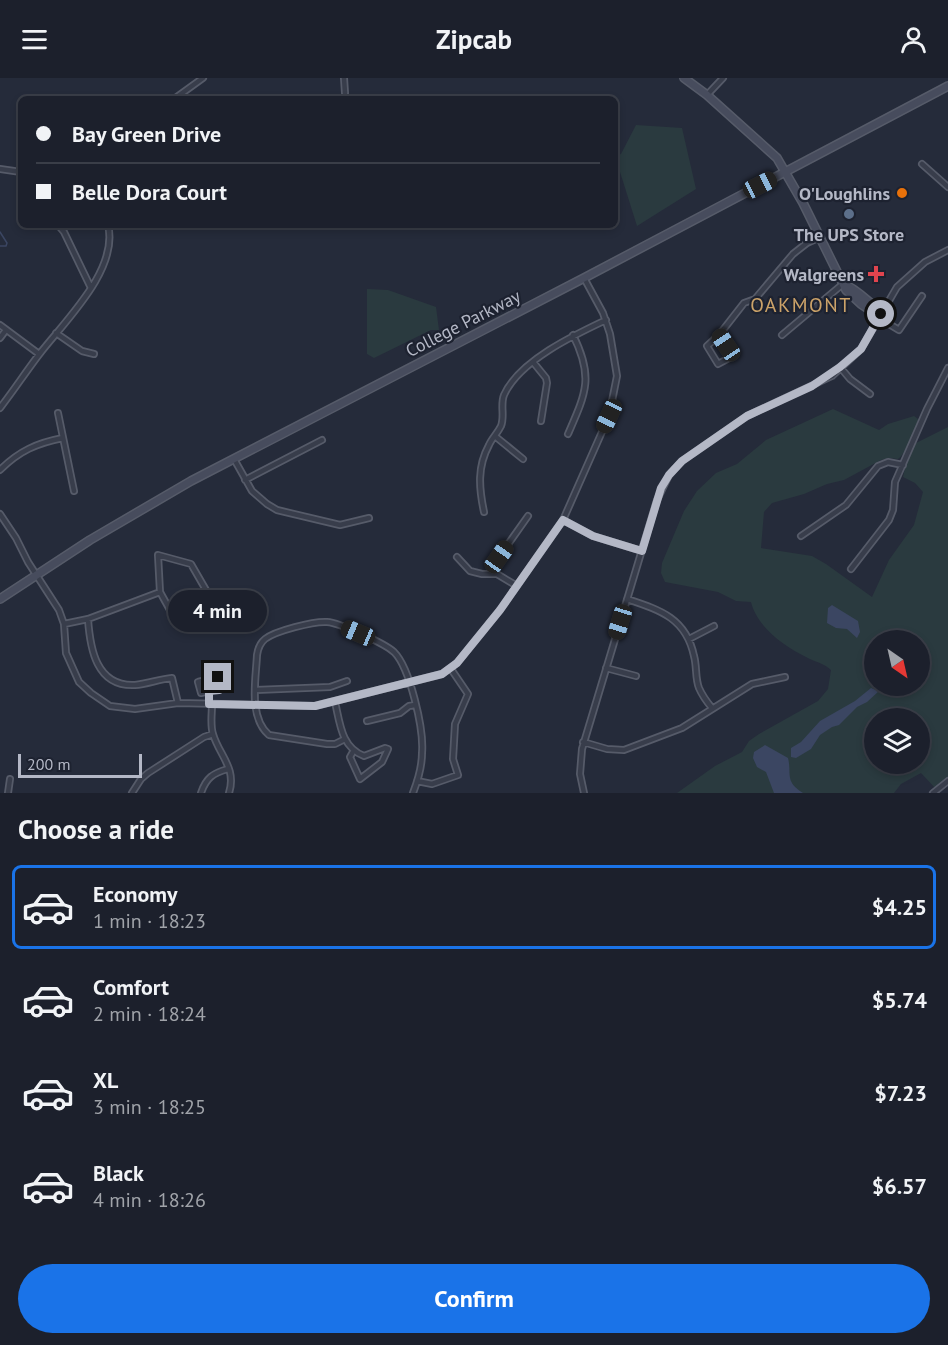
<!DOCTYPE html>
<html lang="en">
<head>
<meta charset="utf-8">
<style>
  :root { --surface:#1c202c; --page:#252834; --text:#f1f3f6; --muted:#a0a3a9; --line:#3a3e48; --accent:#1a73e8 }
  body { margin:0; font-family:"PT Sans",sans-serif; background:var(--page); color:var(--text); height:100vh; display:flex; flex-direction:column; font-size:22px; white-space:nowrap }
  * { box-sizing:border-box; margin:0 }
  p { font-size:20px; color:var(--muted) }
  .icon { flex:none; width:33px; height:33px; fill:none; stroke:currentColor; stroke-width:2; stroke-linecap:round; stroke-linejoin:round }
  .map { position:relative; height:715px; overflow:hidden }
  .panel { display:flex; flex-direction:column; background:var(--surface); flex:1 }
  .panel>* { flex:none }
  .banner { position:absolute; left:18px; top:18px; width:600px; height:132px; border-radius:9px; box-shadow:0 3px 9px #0003,0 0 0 2px var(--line); display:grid; align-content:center; height:132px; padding:0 18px; background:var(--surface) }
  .needle { width:39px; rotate:146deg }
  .buttons { position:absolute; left:864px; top:552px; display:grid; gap:12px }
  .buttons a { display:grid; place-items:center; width:66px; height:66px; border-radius:50%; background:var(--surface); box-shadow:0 3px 9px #0003,0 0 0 2px var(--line); font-size:30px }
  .scale { position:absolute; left:18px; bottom:15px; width:124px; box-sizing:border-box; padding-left:6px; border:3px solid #b4b8c6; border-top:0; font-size:16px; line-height:21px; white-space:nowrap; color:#b4b8c6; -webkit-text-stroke:4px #1d2230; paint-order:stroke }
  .end { position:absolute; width:27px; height:27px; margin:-14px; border:8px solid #b4b8c6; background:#111; box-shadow:0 0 0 3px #111 }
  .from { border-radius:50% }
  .bubble { position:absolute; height:42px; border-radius:21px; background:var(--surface); box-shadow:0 3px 9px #0003,0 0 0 2px var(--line); font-size:20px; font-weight:800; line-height:42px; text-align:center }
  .car { position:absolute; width:18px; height:36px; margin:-18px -9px; border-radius:8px; box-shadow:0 0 4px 2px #0007; background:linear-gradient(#222 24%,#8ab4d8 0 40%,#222 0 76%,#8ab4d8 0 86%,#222 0) }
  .banner b { display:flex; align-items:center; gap:21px; height:57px; font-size:22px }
  .banner b+b { border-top:2px solid var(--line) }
  .banner i { width:15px; height:15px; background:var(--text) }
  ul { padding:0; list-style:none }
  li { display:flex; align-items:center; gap:18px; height:84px; margin:0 12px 9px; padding:0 6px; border:3px solid transparent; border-radius:9px }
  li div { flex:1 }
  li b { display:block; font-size:22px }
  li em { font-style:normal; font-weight:800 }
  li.active { border-color:var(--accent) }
  li>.icon { width:54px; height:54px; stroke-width:1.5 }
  h2 { padding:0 18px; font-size:27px; line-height:72px }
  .cta { display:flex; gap:12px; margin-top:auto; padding:12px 18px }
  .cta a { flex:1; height:69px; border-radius:36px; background:var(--accent); color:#fff; font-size:24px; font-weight:800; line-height:69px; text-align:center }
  header { display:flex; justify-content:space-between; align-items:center; height:78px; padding:0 18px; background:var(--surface); font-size:27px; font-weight:800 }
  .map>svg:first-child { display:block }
</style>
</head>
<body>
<header><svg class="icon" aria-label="menu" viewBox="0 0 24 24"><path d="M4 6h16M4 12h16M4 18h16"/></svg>Zipcab<svg class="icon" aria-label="person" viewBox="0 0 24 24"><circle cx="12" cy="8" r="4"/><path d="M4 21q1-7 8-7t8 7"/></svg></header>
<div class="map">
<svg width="948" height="715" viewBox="0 0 948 715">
  <rect width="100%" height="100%" fill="#252b3a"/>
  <path fill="#2a3a3f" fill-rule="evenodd" d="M636,47l46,3 14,61 -59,37 -22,-70 6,-2z
    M367,211l21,1 48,17 3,23h-8l-57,28 -7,-4z
    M833,331l46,21 9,-6 26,-8 4,3c0,8 -13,36 -20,40l-9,-1 -8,2 -37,20 -17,4 -23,10 -32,9 -8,9 -3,36 51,8 14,8 46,33 17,-37 25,-35 9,-33 -8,-9 -12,-6 7,-31 38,-19v352l-12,10 -15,-16 -20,11 -7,9h-217l38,-27 27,-14 7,-11 10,-7 59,-33 10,-12 3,-19c-7,-7 -16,-8 -25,-13 -22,-11 -49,-30 -55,-55l-15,-1 -18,-9 -53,-10 -4,-9 1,-10 22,-52 13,-20 19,-18 21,-9 29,-24zM874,562h46v46h-46zM874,640h46v46h-46z"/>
  <path fill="#3b4662" d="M832,527l26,16 2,11 -3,6 -10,-9 -11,-1 -9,-5 1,-15z
    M871,610l8,3 -12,11 -10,5 -18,18 -7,2 -12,8 -9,14 -15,9 -5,-1v-9l10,-6 19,-21 35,-20z
    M765,667l23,13c4,16 -4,23 15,35h-29l-8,-21 -9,-5 -4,-9 1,-6z"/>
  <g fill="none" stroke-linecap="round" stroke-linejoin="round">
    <path stroke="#3b4662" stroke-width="1.5" d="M0,154l7,11 -1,3h-6"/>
    <defs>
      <path id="street" d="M344,0l1,15
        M707,17l16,-17
        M174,21l29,-21
        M922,86l26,23
        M0,91l21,3
        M58,147l6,7 27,56
        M879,240l20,12 23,-34
        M0,247l39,29
        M56,255l26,18 12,3
        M719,257l14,21 -15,8 -11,-18 12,-11 25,-32 11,-4 38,-45 14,-11 13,-6
        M782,257l62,-52
        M0,260l6,-8
        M533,284l13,16 1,5 -6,38
        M840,289l10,12 20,15
        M0,330c14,-18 27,-38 41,-56 25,-32 78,-83 67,-127
        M58,335l16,78
        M568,356c18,-41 26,-57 5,-99
        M496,359l27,22
        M234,381l18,32 15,13 10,6 63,15 29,-7
        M0,392c19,-19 37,-27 63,-32
        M245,402l77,-40
        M484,434c-5,-24 -7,-45 5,-67 3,-7 8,-11 12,-19 4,-10 -1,-21 3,-31 15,-34 70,-60 102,-75
        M0,436l16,24 12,24 31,48 5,14 2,29 13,29 12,11 19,13 25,3 43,-6 137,3 127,-32 15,-11 43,-53 63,-90 46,-104 8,-40 -7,-42 -7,-21 -19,-35
        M563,442l30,16 49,15
        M801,458l45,-31 32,-39 10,-4 15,3
        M158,477l33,9 15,26 -36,20 -10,-18z
        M457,479l13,14 12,3h15l20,12
        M851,491l38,-49 4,-10 2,-28 32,-73 21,-41
        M494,496l5,-17 29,-41
        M627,521c33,11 59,19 67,57 3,10 1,22 5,32 3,7 8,14 13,20
        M88,541c2,29 8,68 47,66 12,-1 25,-6 37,-7l6,25
        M64,546l24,-5 72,-27
        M689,561l25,-13
        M606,590l30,8
        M256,612l74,-3 17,-6
        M209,613l-8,2 -3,-11 20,-5 1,12 -10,2v13
        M335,624c5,21 6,45 29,54l21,-8 3,1 -6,13 -22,17 -10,-22 4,-7
        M212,626c0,10 -2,21 1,30 6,21 24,34 16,59
        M367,643l33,-8 9,-7 6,-1
        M345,661l-10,5h-8l-58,-9c-21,-18 -13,-56 -12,-80 1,-7 3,-12 8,-16 10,-8 49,-18 62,-17 13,1 57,21 67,30 16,16 30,77 28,101 0,14 -4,27 -9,40
        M583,664l24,7 17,1 58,-22 70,-44 33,-7
        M417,703l15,3 26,-9 -5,-16 2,-35 13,-30 -17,-25
        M8,715l2,-14
        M132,715l9,-14 7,-6 56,-36 9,-3
        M201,715c5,-15 12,-20 27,-24
        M584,715l-4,-19 2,-25 75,-249 12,-25 13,-14 65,-45 85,-40 29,-27 36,-62 28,-25 23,-12
        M933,715l15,-12"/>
      <path id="secondary" d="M684,0l23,17 70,63 26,45 43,87 15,14 15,10h5
        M845,207c6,1 33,23 36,29
        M0,521l90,-59 101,-59 393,-203 364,-192"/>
    </defs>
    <use href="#street" stroke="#565b69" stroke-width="8"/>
    <use href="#secondary" stroke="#565b69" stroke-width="10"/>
    <use href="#street" stroke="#383d4b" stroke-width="4.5"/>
    <use href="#secondary" stroke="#474c5d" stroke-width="7"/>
  </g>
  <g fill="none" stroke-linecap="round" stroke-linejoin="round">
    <path stroke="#b4b8c6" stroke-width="8" d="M218,599l1,13 -10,1v13l106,2 127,-32 15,-11 43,-53 63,-90 30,16 49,15 19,-63 8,-13 13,-14 65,-45 65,-30 28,-19 21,-18 20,-35"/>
  </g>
  <circle fill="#e8710a" stroke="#1d2230" stroke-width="2" cx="902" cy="115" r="6"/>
  <circle fill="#5c6f8a" stroke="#1d2230" stroke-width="2" cx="849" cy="136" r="6"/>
  <path fill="#e0444e" stroke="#1d2230" stroke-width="2" d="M873 187h6v6h6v6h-6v6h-6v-6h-6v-6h6z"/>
  <g text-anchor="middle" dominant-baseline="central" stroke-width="4.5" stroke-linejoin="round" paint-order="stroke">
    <g font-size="18" font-weight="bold" fill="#b4b8c6" stroke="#1d2230" text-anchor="end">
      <text x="890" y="115">O'Loughlins</text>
      <text x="849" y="156" text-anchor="middle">The UPS Store</text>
      <text x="864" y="196">Walgreens</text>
    </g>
    <g font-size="18" fill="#b4b8c6" stroke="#1d2230">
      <text transform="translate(463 245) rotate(-27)">College Parkway</text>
    </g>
    <g font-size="20" letter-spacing="1.5" fill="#cca369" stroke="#1d2230">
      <text x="801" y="227">OAKMONT</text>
    </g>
  </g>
</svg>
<div class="buttons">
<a><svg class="needle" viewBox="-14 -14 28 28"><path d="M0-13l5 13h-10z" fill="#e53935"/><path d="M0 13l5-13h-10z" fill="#a0a3a9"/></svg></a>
<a><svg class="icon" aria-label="layers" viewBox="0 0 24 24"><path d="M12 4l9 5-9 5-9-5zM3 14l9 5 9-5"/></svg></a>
</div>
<div class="scale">200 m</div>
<i class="end from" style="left:881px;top:236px"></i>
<i class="end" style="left:218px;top:599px"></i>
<div class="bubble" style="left:168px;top:512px;width:99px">4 min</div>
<i class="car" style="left:760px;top:107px;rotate:63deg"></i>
<i class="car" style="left:726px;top:267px;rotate:326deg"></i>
<i class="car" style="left:609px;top:338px;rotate:205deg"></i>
<i class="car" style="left:499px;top:479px;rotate:35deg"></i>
<i class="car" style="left:620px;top:544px;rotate:197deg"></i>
<i class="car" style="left:358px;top:555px;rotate:293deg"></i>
<div class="banner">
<b><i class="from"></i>Bay Green Drive</b>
<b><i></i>Belle Dora Court</b>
</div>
</div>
<section class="panel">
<h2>Choose a ride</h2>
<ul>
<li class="active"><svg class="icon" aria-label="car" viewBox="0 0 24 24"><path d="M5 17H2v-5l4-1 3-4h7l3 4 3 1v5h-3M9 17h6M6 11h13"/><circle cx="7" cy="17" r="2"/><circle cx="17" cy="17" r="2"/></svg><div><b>Economy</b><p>1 min · 18:23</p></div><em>$4.25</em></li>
<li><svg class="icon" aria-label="car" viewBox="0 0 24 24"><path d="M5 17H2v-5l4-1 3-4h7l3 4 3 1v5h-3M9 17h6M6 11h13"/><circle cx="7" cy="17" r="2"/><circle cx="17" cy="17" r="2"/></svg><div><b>Comfort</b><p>2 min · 18:24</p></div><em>$5.74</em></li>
<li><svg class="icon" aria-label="car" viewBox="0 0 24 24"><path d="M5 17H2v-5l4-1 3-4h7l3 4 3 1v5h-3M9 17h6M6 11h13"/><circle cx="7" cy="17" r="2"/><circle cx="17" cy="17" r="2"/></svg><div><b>XL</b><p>3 min · 18:25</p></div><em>$7.23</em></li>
<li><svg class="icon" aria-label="car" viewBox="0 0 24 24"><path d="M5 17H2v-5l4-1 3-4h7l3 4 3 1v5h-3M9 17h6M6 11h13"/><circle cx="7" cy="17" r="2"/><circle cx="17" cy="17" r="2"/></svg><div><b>Black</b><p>4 min · 18:26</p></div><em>$6.57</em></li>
</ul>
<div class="cta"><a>Confirm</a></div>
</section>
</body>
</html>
